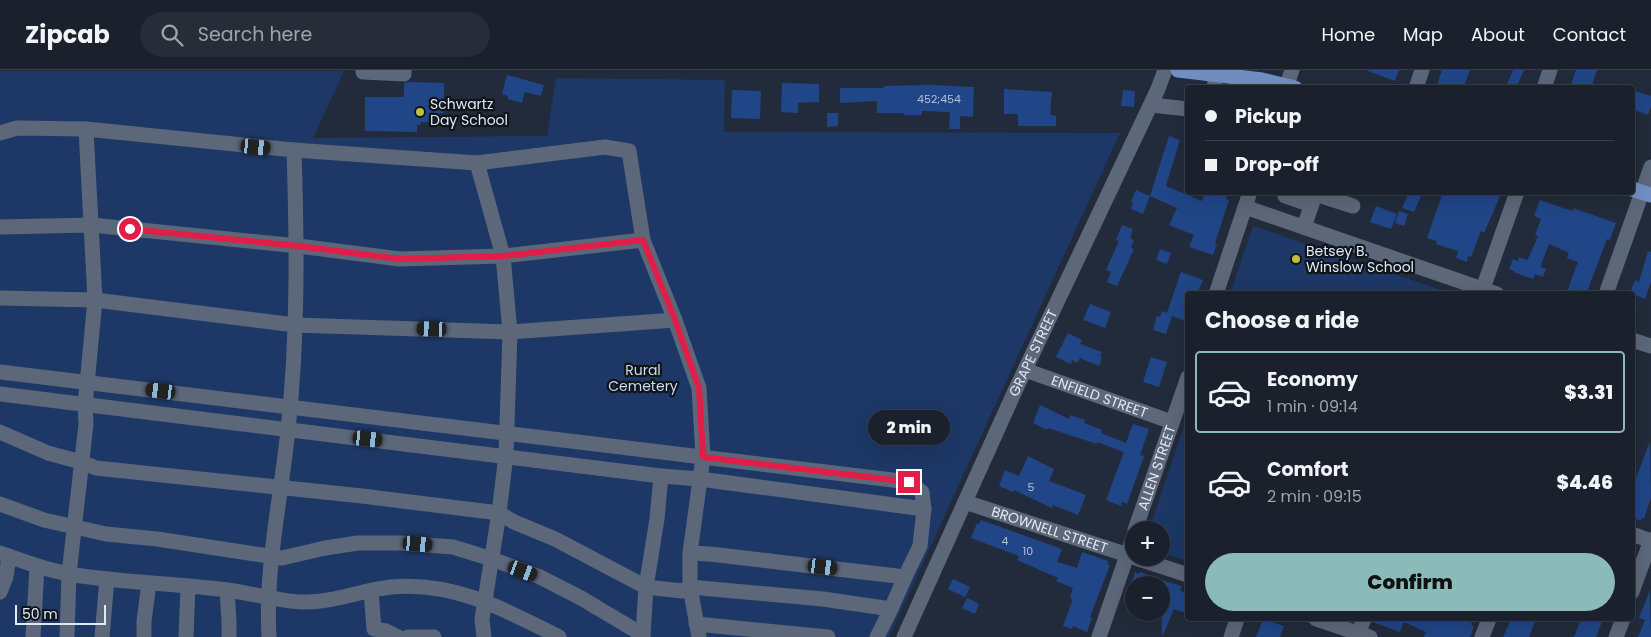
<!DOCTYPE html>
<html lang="en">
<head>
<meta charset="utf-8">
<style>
  :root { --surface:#1a202c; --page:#272d38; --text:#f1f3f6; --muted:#9fa3a9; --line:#383e48; --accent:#8bbbb9 }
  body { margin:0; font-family:Poppins,sans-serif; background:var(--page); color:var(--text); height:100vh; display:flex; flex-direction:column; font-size:19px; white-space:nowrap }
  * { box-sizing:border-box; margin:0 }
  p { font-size:16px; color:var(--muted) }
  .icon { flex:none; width:28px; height:28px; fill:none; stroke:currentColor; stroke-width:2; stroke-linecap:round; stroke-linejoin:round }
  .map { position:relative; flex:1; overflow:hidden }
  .side { position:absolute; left:1185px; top:221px; width:450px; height:330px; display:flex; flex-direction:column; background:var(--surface); border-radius:5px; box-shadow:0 5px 20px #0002,0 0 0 1px var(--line) }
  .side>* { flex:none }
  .top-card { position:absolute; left:1185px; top:15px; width:450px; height:110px; border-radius:5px; box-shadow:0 5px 20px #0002,0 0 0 1px var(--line); display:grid; align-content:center; height:110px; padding:0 20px; background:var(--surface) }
  .tools { position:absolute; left:1125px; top:451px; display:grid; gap:10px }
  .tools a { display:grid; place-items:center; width:45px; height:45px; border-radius:50%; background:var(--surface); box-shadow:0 5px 20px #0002,0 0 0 1px var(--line); font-size:25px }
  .scale { position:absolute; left:15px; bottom:12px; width:91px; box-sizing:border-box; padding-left:5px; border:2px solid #e1e8f3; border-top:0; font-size:14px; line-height:18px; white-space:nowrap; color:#e1e8f3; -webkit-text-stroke:4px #0f141b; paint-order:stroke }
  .end { position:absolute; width:22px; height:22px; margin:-11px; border:6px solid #e11d48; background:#fff; box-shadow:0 0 0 2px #fff }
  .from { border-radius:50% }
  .bubble { position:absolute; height:35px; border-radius:18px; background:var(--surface); box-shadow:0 5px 20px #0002,0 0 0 1px var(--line); font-size:16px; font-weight:800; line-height:35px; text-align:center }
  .car { position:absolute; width:15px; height:30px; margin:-15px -8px; border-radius:6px; box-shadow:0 0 4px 1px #0007; background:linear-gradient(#222 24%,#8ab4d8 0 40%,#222 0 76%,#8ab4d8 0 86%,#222 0) }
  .top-card b { display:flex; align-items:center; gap:18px; height:48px; font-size:19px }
  .top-card b+b { border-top:1px solid var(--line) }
  .top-card i { width:12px; height:12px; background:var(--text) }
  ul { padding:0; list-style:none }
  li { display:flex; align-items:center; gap:15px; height:82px; margin:0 10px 8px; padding:0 10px; border:2px solid transparent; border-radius:5px }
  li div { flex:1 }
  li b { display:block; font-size:19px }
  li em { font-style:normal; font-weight:800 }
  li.on { border-color:var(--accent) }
  li>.icon { width:45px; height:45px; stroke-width:1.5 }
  h2 { padding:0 20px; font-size:22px; line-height:60px }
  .cta { display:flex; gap:10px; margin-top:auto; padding:10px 20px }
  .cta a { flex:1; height:58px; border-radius:30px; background:var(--accent); color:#111; font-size:20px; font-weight:800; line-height:58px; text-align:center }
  header { display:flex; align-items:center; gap:30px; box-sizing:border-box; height:70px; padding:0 25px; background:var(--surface); border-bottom:1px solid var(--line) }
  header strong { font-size:24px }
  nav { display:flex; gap:28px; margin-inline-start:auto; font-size:18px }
  .search { width:350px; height:45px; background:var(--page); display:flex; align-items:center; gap:12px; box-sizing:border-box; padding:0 18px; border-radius:28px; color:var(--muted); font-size:19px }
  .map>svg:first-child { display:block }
</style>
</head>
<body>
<header>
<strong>Zipcab</strong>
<div class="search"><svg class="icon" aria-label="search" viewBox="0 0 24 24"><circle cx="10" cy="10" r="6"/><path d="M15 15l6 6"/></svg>Search here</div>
<nav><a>Home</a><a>Map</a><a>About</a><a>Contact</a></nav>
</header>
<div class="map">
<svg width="1651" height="567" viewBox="0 0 1651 567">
  <rect width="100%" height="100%" fill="#222b3b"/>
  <path fill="#1d3866" d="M0,1h344l-31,67 234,-2 9,-58 169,2 -1,52 396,1 -231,504h-889z
    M1253,156l200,68h-223z
    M1187,348l1,143h-1l-26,-9v-22h-12z"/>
  <path fill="#204687" d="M1368,0h31l-4,11 -27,-10z
    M1442,0h28l-7,18h-27z
    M1513,0h11l-8,18h-11z
    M1576,0h21l-6,18h-21z
    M507,5l37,10 -3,11 -16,-4 -3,11 -14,-4v-3l-6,-2z
    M408,12l36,1v30h-4l-1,9h-18l-1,3h-3v7l-52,-1v-34h39v-14z
    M782,13l37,1v18l-21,1v10l-17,-1z
    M930,15l44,2 -1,30 -13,-1v13h-11l1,-17 -28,-1v4h-18v-2h-27v-12l-37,2v-15h44l-1,-2z
    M1004,19l48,3 -2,23 6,1v10h-38v-12h-14z
    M732,20l29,1 -1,28 -29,-1z
    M1123,20l12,1 -1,16 -13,-1z
    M1632,20l19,6v11l-3,8 -16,-6z
    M827,43h11v13l-11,1z
    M1169,66l11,4 -14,46 36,15 3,-9h10l12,5 -1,2 3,1 -14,43 2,1 -4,11 -24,-8 5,-12 -25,-10 8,-17 -27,-12z
    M1136,120l14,6 -7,18 -12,-5 2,-6 -2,-1z
    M1409,122h14l-9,20 -12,-4z
    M1443,122h59l-18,41 -3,-2 -10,26 -3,-1 -1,6 -11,-4 2,-7 -22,-7 1,-3 -10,-3z
    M1540,130l26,9 7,2v-3l43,15 -6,17 -3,-1 -21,55h-20l12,-32 -11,-4 2,-5 -20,-9 -8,20v3l5,2 -3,8 -8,-3 -2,5 -19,-7v-1l-5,-2 4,-10 5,2 1,-4 8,3 2,-3 9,-21 -3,-1 6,-16 -7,-3z
    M1376,136l21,8 -6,15 -21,-7z
    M1399,141l9,3 -4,12 -9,-3z
    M1122,155l11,4 -3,9 4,2 -3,8 3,1 -17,37 -10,-4 4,-10 -5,-2 13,-29 -3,-1z
    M1160,179l11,4 -4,11 -11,-4z
    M1648,181l3,1v30l-6,17 -15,-6 5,-13 4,2z
    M1181,202l22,8 -6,14h-9v19l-3,8 -13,-5 -6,18 -13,-4 4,-14 3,1 2,-6 5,2z
    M1090,234l21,8 -6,16 -22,-8z
    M1068,263l14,7 -2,4 22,8 -2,4 2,1 -3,9 -19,-8 -3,5 -5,-3 -1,4 -15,-7z
    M1151,287l16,5 -8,25 -16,-5z
    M1040,335l29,14 1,-4 15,5 -1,3 18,7 -1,2 2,2 23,9 7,-19 16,5 -9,26 4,1 -17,48 -5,-2 -1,4 -15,-6 18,-48 -27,-10v2l-49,-16 -1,2 -14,-7z
    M1650,371l1,56 -7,22 -2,-1 -1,3 -9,-4v-37l3,1z
    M1028,386l26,13 -5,12 37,14 -8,20 -25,-10 -1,3 -38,-18 -1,2 -14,-6 6,-16 14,6z
    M981,450l81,29 -5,13 20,6 5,-16 26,9 -1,3 3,1 -20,52 2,1 -5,14 -14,-6 -1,3 -9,-3 10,-27 -3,-1 3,-10 -17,-7 2,-3 -41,-18 2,-4 -48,-18 6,-15 2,1z
    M1135,502l4,2 1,-2 11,4 -1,1 32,9 -2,5 8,3v20l-14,-5 -12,28 -1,-52h-30z
    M953,509l17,8 -5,10 -17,-8z
    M1650,520l1,47h-13l7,-17 -6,-2z
    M967,528l12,6 -4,10 -13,-6z
    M1263,549l21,7 -4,11h-24z
    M1373,549h88l11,4 -1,2 3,1 -4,11h-46l2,-5 -22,-10 -4,10 -27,-10z
    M1511,549h25l-7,18h-26z
    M1581,549h22l-7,18h-22z"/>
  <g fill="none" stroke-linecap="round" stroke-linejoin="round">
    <g stroke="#5c6779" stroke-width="15">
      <path d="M363,0v2l41,2v-4"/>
      <path d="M1214,18l2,-14"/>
      <path d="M1286,18l6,-18"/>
      <path d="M1416,18l6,-18"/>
      <path d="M1544,18l6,-18"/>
      <path d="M1151,35l37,4"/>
      <path d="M0,63l17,-5 69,1 208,21 183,13 128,-16 24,4 14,89 32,80 24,68 4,69 -13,96v34l9,50"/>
      <path d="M477,93l26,93 7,76 -4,123 -7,58 -17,106 2,18"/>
      <path d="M1286,122l-1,4 26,9"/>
      <path d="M1315,124l38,12"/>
      <path d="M1245,137l252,87"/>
      <path d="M0,157l92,-2 206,21 102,13 103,-3 140,-16"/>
      <path d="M1304,157l12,-35"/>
      <path d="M1216,224l34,-102"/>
      <path d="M1481,224l36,-102"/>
      <path d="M1606,224l45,-127"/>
      <path d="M0,228l95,2 200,25 215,7 165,-12"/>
      <path d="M1632,270l19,6"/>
      <path id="s1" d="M1025,300l147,52"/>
      <path d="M0,302l909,110 13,10 2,17"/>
      <path d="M0,324l661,82 39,3 224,30 -4,37 -15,31"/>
      <path d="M0,362l48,21 33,9 15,6 266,28 137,17 15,9 41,17 91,48 36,4 8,-4 133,12 68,10 -14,28"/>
      <path id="s2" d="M965,432l169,55"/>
      <path d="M0,434l44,16 62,14 51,5 125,19 43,-10 33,-5h43l52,4 39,12 46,17 43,22 62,37 -1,2"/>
      <path id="s3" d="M1135,460l53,-153"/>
      <path d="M1632,464l19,7"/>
      <path d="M0,483c23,8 45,17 69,21 52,9 106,9 158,16 25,3 50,11 75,12 31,1 59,-12 89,-15 63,-6 115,23 168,50"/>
      <path d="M690,483l20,1 195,23 -14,32"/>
      <path d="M1136,488l52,17"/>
      <path d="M227,520l2,31v16"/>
      <path d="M371,521l3,38 12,2 12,6"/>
      <path d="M0,522l6,-15 3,-21"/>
      <path d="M1632,522l19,-52"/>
      <path d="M1316,549l54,18"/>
      <path d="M696,554l132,13"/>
      <path d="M643,565l3,-48 11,-68 4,-43"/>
      <path d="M33,567l4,-71"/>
      <path d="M67,567l2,-63 17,-150 -1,-19 10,-105 -9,-171"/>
      <path d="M102,567l5,-58"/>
      <path d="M144,567v-16l5,-38"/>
      <path d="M186,567l2,-50"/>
      <path d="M269,567c-4,-69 12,-139 19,-207 10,-93 9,-186 6,-280"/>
      <path d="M408,567h26"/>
      <path id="s4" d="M904,567l110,-244 144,-304 7,-19"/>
      <path d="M1099,567l35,-102"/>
      <path d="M1231,567l6,-18"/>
      <path d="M1357,567l7,-18"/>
      <path d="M1482,567l7,-18"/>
      <path d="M1616,567l7,-18"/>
    </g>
    <path stroke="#718fc3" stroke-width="15" d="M1178,0l84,10 33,8
      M1632,119l19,6"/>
  </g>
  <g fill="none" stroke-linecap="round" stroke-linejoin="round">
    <path stroke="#e11d48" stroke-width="6" d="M130,159l168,17 102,13 103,-3 140,-16 32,80 24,68 4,69 206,25"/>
  </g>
  <g fill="#bcbf43" stroke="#0f141b" stroke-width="2">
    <circle cx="420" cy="42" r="5"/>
    <circle cx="1296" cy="189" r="5"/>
  </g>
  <g text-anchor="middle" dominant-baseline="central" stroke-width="4.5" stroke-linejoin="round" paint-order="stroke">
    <g font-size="11" fill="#b1c0d8">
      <text x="939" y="29">452;454</text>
      <text x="1031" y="417">5</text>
      <text x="1005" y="471">4</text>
      <text x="1028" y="481">10</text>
    </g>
    <g font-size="14" fill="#e1e8f3" stroke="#0f141b" text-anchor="start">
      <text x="430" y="34">Schwartz<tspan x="430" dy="16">Day School</tspan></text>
      <text x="1306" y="181">Betsey B.<tspan x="1306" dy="16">Winslow School</tspan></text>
    </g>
    <g font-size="14" fill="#e1e8f3" stroke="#0f141b">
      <text stroke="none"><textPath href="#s4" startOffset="312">GRAPE STREET</textPath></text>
      <text stroke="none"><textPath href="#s1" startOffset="79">ENFIELD STREET</textPath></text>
      <text stroke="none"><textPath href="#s3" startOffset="66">ALLEN STREET</textPath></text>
      <text stroke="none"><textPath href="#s2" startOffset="89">BROWNELL STREET</textPath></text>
    </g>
    <g font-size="14" fill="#cedaed" stroke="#0f141b">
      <text x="643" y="300">Rural<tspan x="643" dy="16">Cemetery</tspan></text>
    </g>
  </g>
</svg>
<div class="tools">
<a>+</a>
<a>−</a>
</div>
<div class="scale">50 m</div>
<i class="end from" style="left:130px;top:159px"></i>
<i class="end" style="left:909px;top:412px"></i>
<div class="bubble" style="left:868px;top:340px;width:82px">2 min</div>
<i class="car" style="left:256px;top:77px;rotate:96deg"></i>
<i class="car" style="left:432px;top:259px;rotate:272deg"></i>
<i class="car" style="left:161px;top:321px;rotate:277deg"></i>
<i class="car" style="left:368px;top:369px;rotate:96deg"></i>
<i class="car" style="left:418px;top:474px;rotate:95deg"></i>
<i class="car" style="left:823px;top:497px;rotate:97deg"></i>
<i class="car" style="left:523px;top:501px;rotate:111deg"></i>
<div class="top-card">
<b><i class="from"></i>Pickup</b>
<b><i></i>Drop-off</b>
</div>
<section class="side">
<h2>Choose a ride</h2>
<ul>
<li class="on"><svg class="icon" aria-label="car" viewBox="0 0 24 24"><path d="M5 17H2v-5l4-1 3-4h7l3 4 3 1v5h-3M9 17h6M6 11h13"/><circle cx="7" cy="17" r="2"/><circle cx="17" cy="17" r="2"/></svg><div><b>Economy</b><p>1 min · 09:14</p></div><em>$3.31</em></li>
<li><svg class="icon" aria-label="car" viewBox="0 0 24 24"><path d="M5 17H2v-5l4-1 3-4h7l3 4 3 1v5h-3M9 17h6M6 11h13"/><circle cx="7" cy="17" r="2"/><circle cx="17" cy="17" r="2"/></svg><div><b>Comfort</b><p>2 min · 09:15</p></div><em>$4.46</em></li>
</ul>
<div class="cta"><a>Confirm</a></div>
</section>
</div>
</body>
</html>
